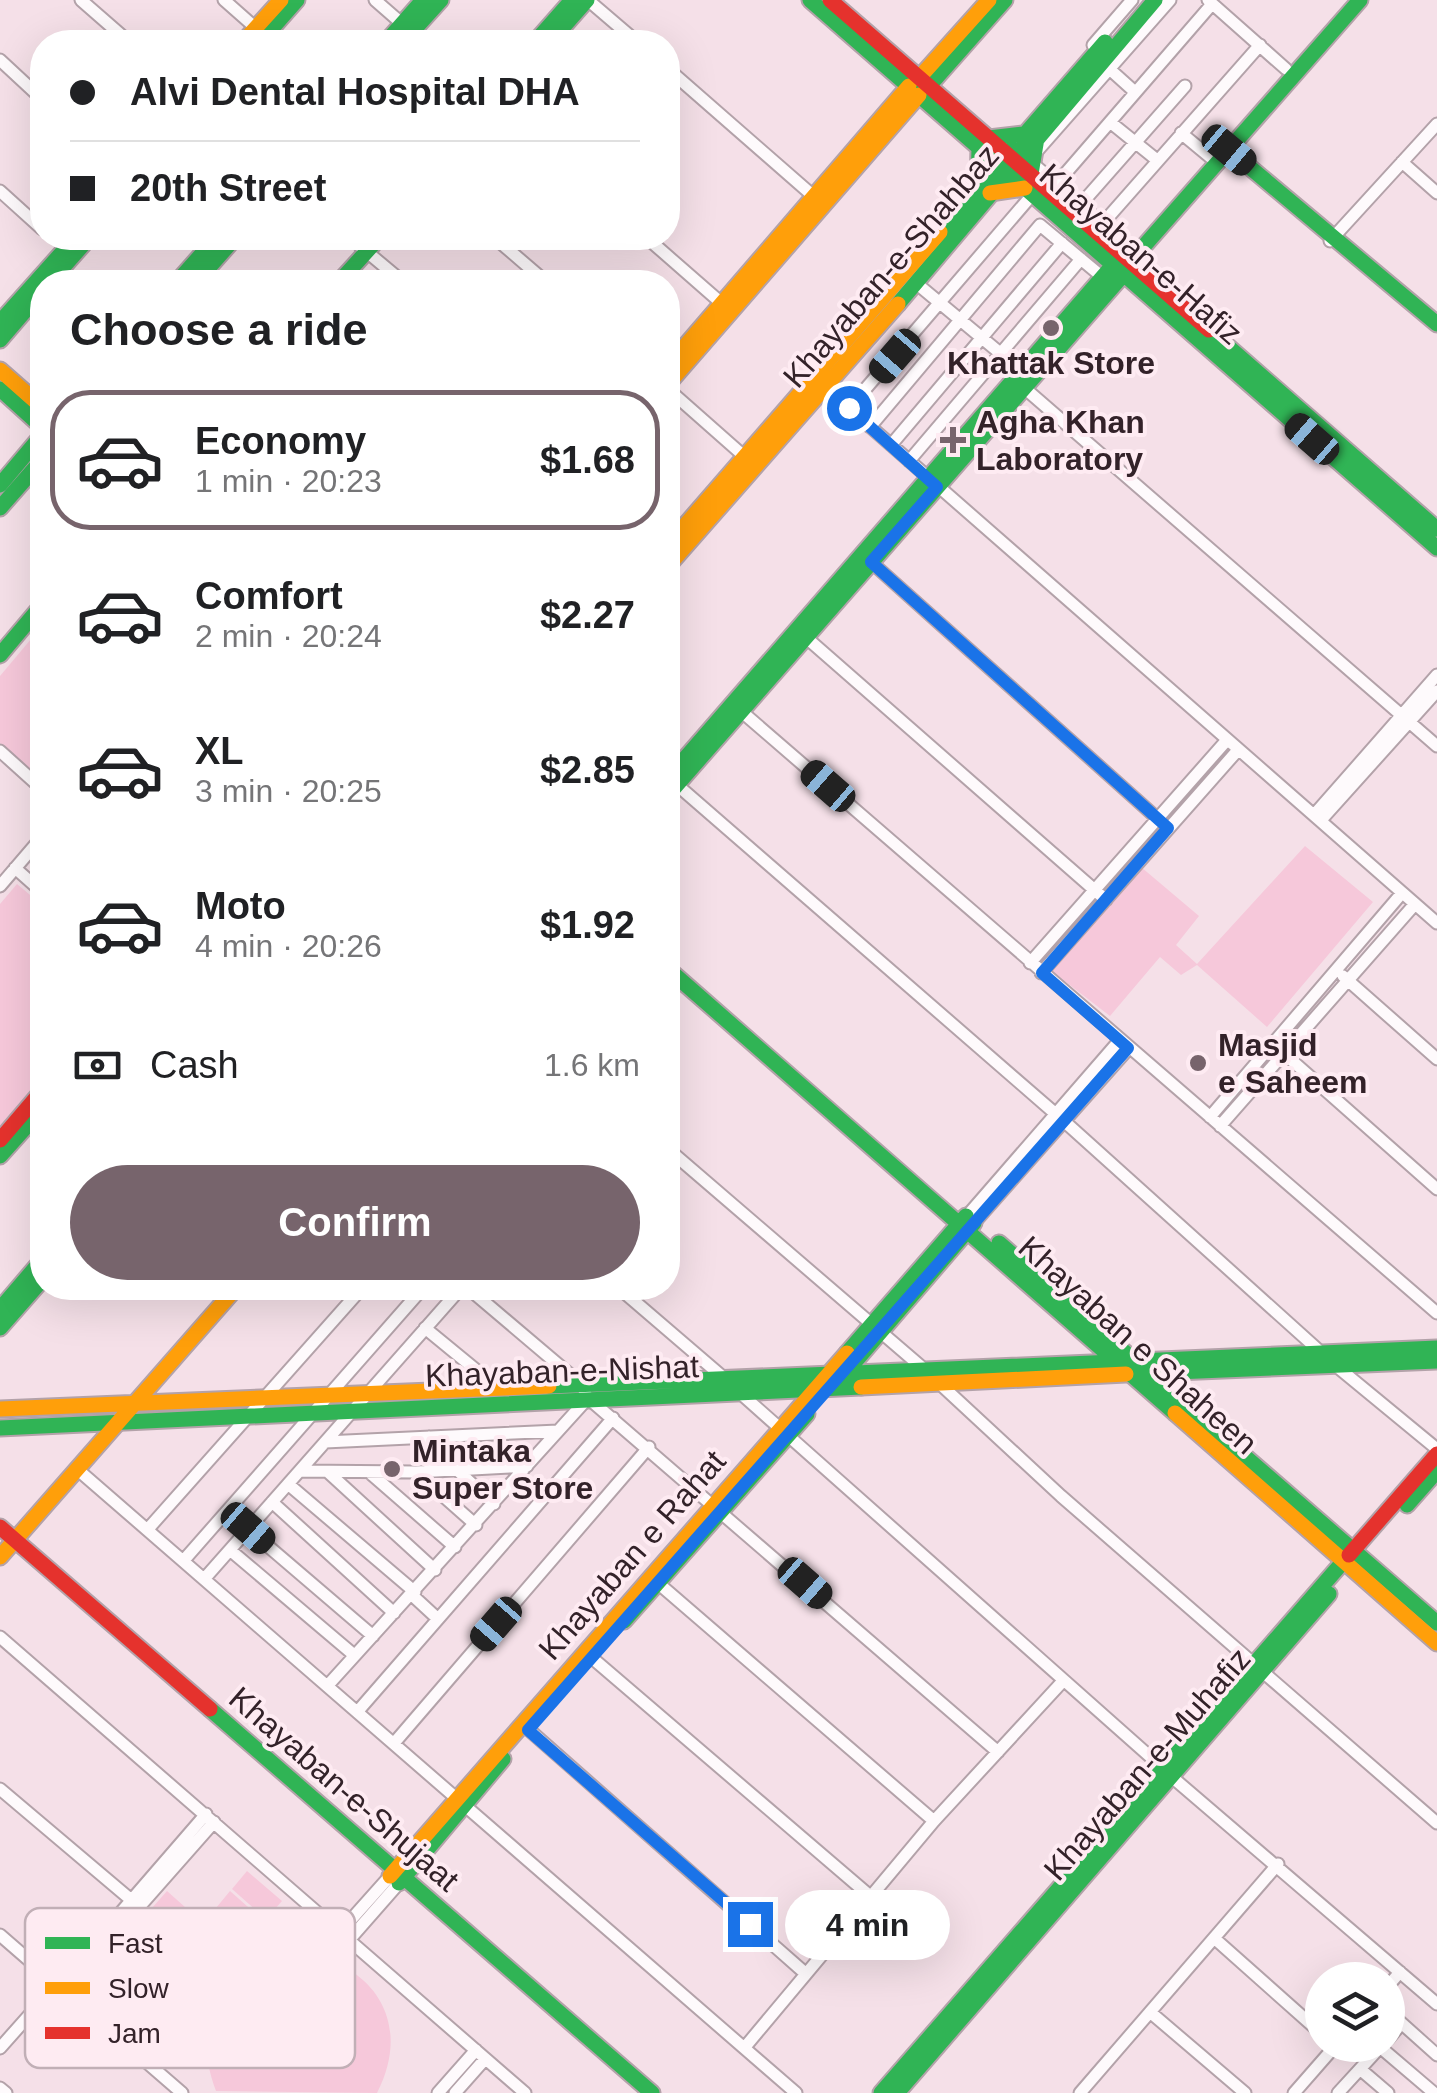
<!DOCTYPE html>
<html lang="en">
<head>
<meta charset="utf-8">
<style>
  :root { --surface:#fff; --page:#f6f6f6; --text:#202124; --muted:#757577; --line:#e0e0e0; --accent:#77646c }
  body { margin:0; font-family:Helvetica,sans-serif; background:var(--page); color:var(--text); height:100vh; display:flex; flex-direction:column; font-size:38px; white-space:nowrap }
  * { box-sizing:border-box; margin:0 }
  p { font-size:32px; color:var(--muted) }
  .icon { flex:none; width:55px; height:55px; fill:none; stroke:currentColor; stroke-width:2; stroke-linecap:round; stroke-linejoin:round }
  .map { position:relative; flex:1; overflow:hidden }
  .sheet { position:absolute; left:30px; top:270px; width:650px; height:1030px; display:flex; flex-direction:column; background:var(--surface); border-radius:40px; box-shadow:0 10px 40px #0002 }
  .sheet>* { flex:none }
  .banner { position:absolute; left:30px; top:30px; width:650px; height:220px; border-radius:40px; box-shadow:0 10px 40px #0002; display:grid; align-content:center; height:220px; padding:0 40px; background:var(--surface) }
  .controls { position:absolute; left:1305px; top:1962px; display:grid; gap:20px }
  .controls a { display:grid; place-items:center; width:100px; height:100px; border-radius:50%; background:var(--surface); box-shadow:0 10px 40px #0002; font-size:50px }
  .end { position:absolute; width:45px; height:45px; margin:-22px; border:12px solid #1a73e8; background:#fff; box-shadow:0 0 0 5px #fff }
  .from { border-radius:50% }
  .bubble { position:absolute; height:70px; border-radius:35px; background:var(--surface); box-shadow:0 10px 40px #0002; font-size:32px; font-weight:800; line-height:70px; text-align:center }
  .car { position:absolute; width:30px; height:60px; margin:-30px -15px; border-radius:12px; box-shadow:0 0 8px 2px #0007; background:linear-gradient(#222 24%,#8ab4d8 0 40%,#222 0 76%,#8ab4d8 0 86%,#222 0) }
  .banner b { display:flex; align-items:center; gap:35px; height:95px; font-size:38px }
  .banner b+b { border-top:2px solid var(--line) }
  .banner i { width:25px; height:25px; background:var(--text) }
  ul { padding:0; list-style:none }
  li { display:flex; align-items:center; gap:30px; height:140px; margin:0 20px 15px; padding:0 20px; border:5px solid transparent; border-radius:40px }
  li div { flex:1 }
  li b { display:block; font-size:38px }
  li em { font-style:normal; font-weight:800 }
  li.active { border-color:var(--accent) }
  li>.icon { width:90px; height:90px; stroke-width:1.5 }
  h2 { padding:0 40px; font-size:45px; line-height:120px }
  .pay { display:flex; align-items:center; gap:25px; height:110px; padding:0 40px; font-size:38px }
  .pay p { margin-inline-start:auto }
  .primary-button { display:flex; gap:20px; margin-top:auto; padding:20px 40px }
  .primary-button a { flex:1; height:115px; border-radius:60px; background:var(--accent); color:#fff; font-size:40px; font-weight:800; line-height:115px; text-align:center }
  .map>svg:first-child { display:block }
</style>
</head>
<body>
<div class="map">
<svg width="1437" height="2093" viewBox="0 0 1437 2093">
  <rect width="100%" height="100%" fill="#f5e0e8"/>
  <path fill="#f6c8da" d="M42,626v154l-42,-37v-67z
    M1305,846l68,56 -106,125 -70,-62 -16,10 -21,-18 -50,59 -61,-47 92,-102 58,49 -23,29 21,19z
    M17,884l25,21v173l-42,48v-222z
    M247,1871l35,30 -16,18 -34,-30z
    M167,1891l37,33 -15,17 -37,-33z
    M230,1891l34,30 -14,16 -34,-29z
    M288,1952c79,4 128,65 89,141l-161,-2c-26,-70 -1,-119 72,-139z"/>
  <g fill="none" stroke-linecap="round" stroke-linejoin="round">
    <defs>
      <path id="street" d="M81,0l48,42
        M224,0l34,30
        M375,0l48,42
        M588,0l49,42
        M1208,0l78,69
        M1093,45l39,-45
        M0,60l42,39
        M1105,65l30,27
        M668,69l151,132
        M1110,122l47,38
        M1181,133l29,24
        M1037,151l133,-151
        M1402,162l35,31
        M1032,163l105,90
        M1058,182l154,-178
        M0,191l42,38
        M1082,203l103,-117
        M1104,222l156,-177
        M495,238l51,44
        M647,238l80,70
        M1330,241l107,-117
        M360,246l43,36
        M916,283l108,90
        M1021,385l416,361
        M825,387l612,536
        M668,389l77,68
        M849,408l183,-213
        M870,427l170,-202 66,55
        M891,445l171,-202
        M909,461l172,-202
        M871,562l297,266
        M801,633l305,267
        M741,711l696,602
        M0,751l42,38
        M676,784l389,338 270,243 102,84
        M1314,815l123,-140
        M1321,820l116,-129
        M15,868l27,24
        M0,886l42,-49
        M1030,963l197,-223
        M1041,973l197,-223
        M1343,976l94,83
        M1280,1050l157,139
        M1210,1117l192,-224
        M1220,1126l195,-222
        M668,1149l257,221 136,126 193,168
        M967,1216l152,-175
        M974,1223l154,-174
        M468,1288l112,95 8,15 410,354
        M619,1288l106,91
        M425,1328l73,60
        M739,1392l425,377
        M429,1437l1,34
        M325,1442l233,-11
        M77,1469l719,624
        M457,1470l37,34
        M300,1471l116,1 111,-6
        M369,1472l86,75
        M416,1472l60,53
        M329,1473l106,97
        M288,1484l127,108
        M272,1502l122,111
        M148,1529l214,-241
        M248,1529l125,107
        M230,1550l124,105
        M184,1560l239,-272
        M205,1578l256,-290
        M658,1583l276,238
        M412,1595l26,24
        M0,1637l525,456
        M591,1657l279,239
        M1263,1672l174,151
        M329,1684l259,-286
        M358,1711l255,-293
        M528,1729l277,244
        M395,1742l254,-295
        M1172,1777l265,227
        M0,1789l136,115
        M340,1932l50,-56
        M0,1935l182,158
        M1214,1938l108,96
        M349,1940l50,-57
        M58,1985l148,-171
        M1388,1986l12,-14
        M65,1991l149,-169
        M1388,2011l49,44
        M1150,2012l95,81
        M1388,2039l13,-15
        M745,2047l189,-226 129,-140
        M1380,2047l54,46
        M0,2048l57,-64
        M1360,2069l28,24
        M0,2088l6,5
        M438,2093l38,-43
        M455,2093l30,-34
        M1080,2093l198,-229
        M1294,2093l42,-48
        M1338,2093l44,-48"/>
      <path id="fast" d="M810,0l627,548
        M260,42l37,-42
        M386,42l37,-42
        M403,42l38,-42
        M535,42l37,-42
        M550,42l37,-42
        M929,86l76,-86
        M989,138l34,-4
        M1222,144l215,180
        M1031,174l6,-36
        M978,188l1,-40
        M940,232l165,-190
        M1130,262l230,-262
        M50,282l39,-44
        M177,282l39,-44
        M196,282l39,-44
        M339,282l40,-44
        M898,304l257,-304
        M0,322l75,-84
        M1209,330l228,199
        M0,340l42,-49
        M0,389l42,38
        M0,485l42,-50
        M0,508l42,-48
        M0,655l42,-50
        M668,778l445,-513
        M668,795l455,-520
        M668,969l507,444
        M0,1156l42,-47
        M999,1243l438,380
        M0,1309l42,-49
        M0,1328l42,-48
        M847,1353l119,-137
        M1137,1361l300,-13
        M853,1364l121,-141
        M1151,1373l286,-12
        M549,1386l566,-24
        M0,1428l861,-41
        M1407,1505l30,-34
        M624,1621l183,-207
        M210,1709l442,384
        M399,1883l104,-124
        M881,2093l468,-538
        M897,2093l432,-499"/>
      <path id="slow" d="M243,42l38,-42
        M919,78l70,-78
        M990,193l35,-5
        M668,366l241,-280
        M0,370l42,37
        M668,384l251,-289
        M668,545l272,-313
        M668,566l230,-262
        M861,1387l265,-13
        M0,1409l549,-23
        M1175,1413l262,230
        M0,1557l236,-269
        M390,1876l457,-523"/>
      <path id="jam" d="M830,0l379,330
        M0,1140l42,-49
        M0,1527l210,182
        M1349,1555l88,-101"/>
    </defs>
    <use href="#street" stroke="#b3a2a9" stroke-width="15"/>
    <use href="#fast" stroke="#b3a2a9" stroke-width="19"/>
    <use href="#slow" stroke="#b3a2a9" stroke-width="19"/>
    <use href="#jam" stroke="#b3a2a9" stroke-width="19"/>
    <use href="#street" stroke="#fefafc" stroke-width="11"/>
    <use href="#fast" stroke="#30b455" stroke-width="15"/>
    <use href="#slow" stroke="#ff9f0a" stroke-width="15"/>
    <use href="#jam" stroke="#e5322d" stroke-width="15"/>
  </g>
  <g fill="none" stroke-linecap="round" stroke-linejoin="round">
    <path stroke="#1a73e8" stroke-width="12" d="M750,1924l-222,-194 600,-682 -86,-75 126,-145 -297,-266 66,-75 -88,-79"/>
  </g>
  <g fill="#77646c" stroke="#feebf2" stroke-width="4">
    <circle cx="1051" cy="328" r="10"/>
    <path d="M948 425h10v10h10v10h-10v10h-10v-10h-10v-10h10z"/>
    <circle cx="1198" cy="1063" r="10"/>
    <circle cx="392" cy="1469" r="10"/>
  </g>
  <g text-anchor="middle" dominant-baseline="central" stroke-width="8" stroke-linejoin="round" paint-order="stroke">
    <g font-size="32" fill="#332229" stroke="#feebf2">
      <text transform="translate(1141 254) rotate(41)">Khayaban-e-Hafiz</text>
      <text transform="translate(891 266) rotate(-49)">Khayaban-e-Shahbaz</text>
      <text transform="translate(1138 1345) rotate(42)">Khayaban e Shaheen</text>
      <text transform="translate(562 1371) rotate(-2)">Khayaban-e-Nishat</text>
      <text transform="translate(632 1555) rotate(-49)">Khayaban e Rahat</text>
      <text transform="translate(1147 1764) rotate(-49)">Khayaban-e-Muhafiz</text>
      <text transform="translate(344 1789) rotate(41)">Khayaban-e-Shujaat</text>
    </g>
    <g font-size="32" font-weight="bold" fill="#332229" stroke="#feebf2" text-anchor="start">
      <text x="1051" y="363" text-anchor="middle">Khattak Store</text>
      <text x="976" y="422">Agha Khan<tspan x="976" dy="37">Laboratory</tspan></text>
      <text x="1218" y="1045">Masjid<tspan x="1218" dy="37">e Saheem</tspan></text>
      <text x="412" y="1451">Mintaka<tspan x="412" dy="37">Super Store</tspan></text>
    </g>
  </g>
  <rect x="25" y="1908" width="330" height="160" rx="15" fill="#feebf2" stroke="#c1afb6" stroke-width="2.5"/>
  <rect x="45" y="1937" width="45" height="12" fill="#30b455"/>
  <rect x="45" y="1982" width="45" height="12" fill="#ff9f0a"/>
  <rect x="45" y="2027" width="45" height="12" fill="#e5322d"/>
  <g font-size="28" fill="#332229">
    <text x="108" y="1953">Fast</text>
    <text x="108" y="1998">Slow</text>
    <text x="108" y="2043">Jam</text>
  </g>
</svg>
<div class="controls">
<a><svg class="icon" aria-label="layers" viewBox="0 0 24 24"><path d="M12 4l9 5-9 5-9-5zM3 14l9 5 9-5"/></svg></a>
</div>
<i class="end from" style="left:849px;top:408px"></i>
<i class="end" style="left:750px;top:1924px"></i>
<div class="bubble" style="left:785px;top:1890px;width:165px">4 min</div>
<i class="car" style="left:1229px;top:150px;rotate:130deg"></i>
<i class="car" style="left:895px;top:356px;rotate:221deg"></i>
<i class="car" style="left:1312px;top:439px;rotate:311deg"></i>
<i class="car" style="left:828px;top:786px;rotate:311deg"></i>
<i class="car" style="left:248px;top:1528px;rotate:131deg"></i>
<i class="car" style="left:805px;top:1583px;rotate:131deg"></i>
<i class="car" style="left:496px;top:1624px;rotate:221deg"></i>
<div class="banner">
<b><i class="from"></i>Alvi Dental Hospital DHA</b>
<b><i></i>20th Street</b>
</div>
<section class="sheet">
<h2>Choose a ride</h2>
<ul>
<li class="active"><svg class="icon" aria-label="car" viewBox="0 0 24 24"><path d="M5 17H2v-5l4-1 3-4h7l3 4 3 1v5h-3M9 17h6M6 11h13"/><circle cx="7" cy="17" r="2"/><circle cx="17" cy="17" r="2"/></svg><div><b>Economy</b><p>1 min · 20:23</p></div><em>$1.68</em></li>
<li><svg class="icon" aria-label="car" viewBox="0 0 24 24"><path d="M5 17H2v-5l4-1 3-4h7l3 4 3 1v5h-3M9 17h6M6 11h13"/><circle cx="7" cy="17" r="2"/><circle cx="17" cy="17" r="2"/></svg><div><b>Comfort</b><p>2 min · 20:24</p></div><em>$2.27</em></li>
<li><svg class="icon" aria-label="car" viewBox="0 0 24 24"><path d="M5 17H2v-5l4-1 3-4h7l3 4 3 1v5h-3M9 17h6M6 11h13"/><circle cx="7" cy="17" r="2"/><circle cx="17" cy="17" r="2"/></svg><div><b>XL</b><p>3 min · 20:25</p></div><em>$2.85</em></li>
<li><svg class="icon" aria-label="car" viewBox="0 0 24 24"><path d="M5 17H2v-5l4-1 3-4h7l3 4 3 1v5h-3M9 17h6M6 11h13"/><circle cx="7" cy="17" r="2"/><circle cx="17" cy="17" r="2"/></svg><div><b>Moto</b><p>4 min · 20:26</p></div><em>$1.92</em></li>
</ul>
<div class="pay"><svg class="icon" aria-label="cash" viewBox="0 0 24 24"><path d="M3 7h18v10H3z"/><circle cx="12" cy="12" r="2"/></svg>Cash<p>1.6 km</p></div>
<div class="primary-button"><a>Confirm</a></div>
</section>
</div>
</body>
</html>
